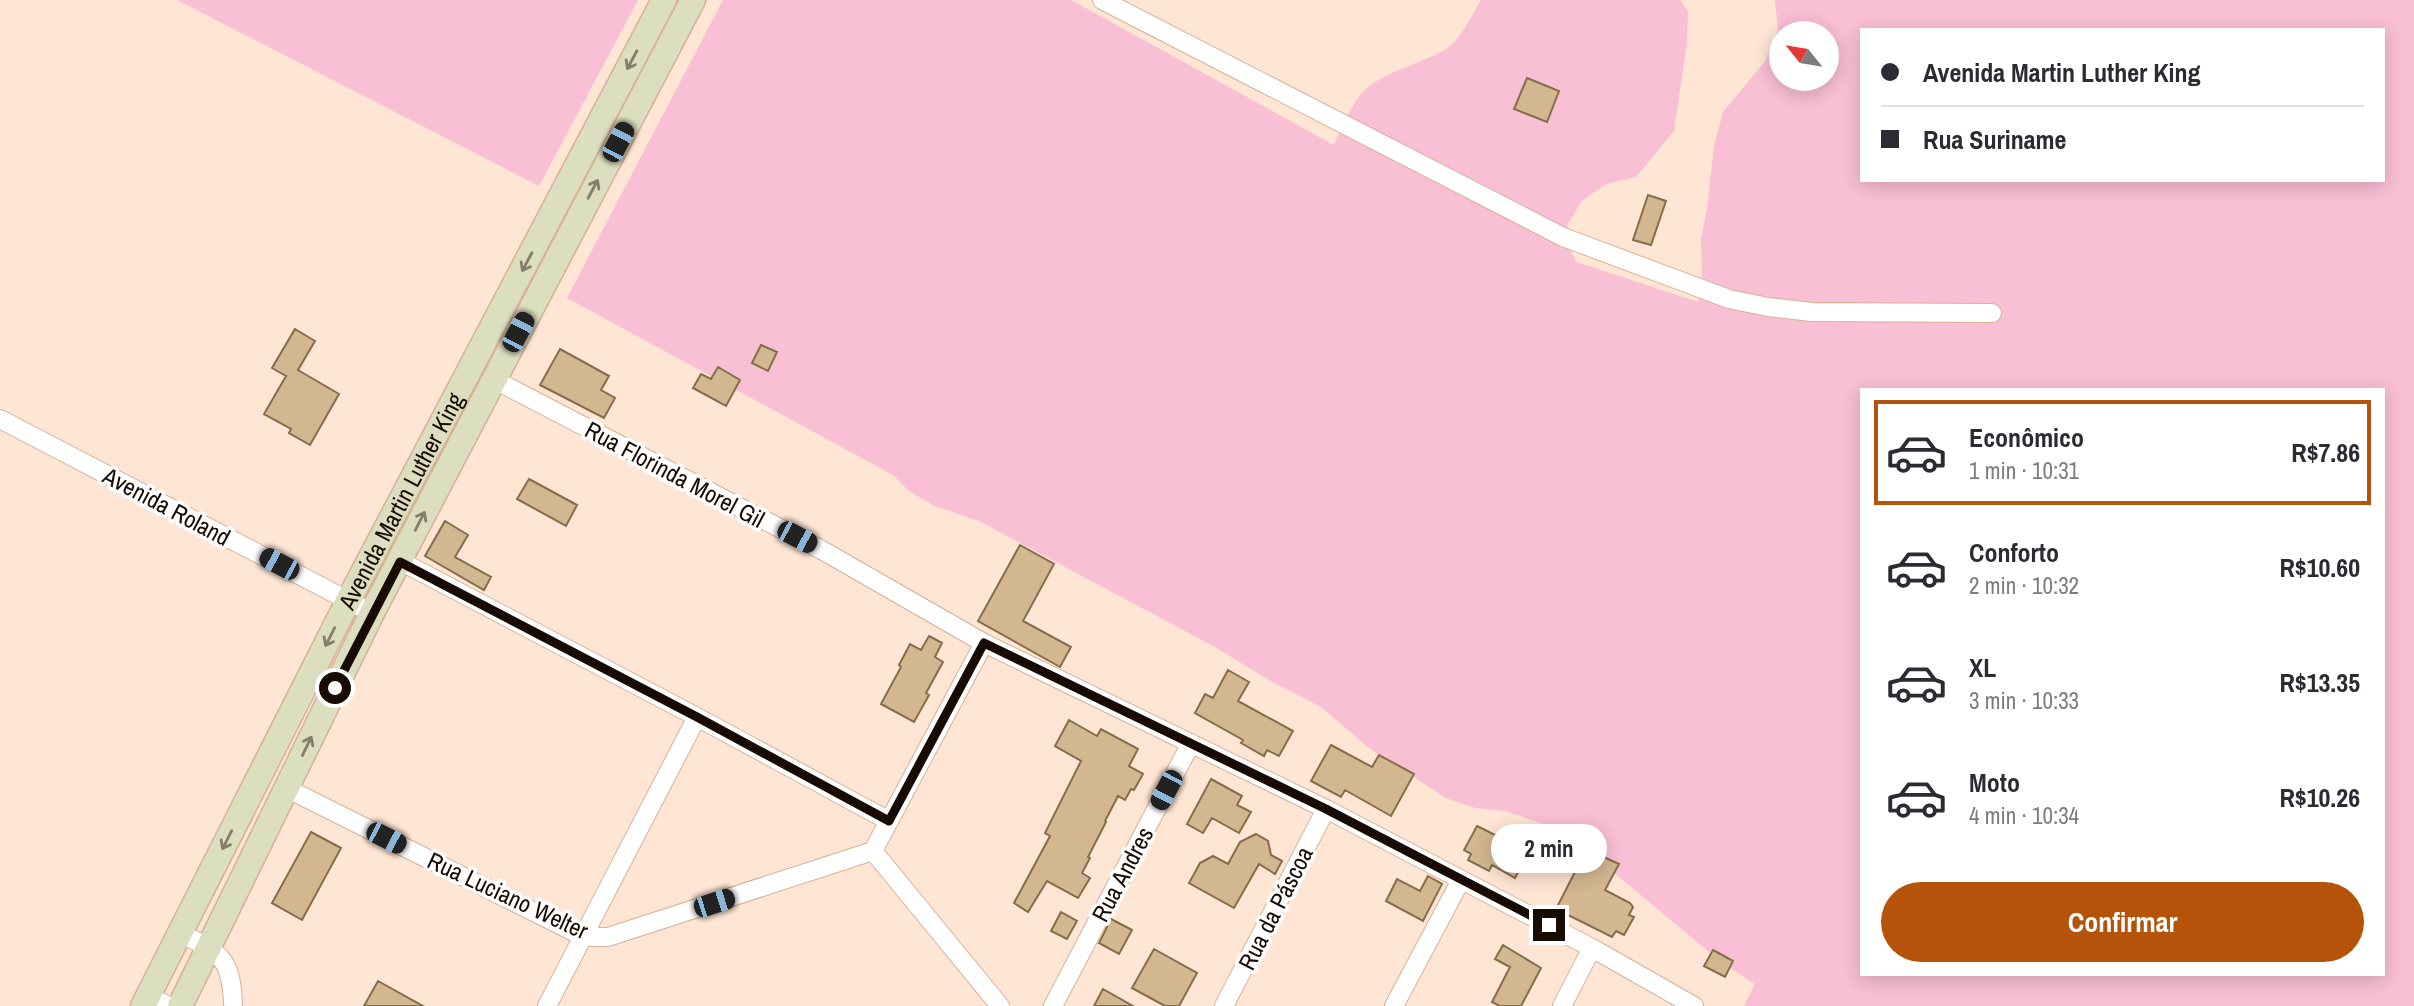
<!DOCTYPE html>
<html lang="pt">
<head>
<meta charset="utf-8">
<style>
  :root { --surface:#fff; --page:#f7f7f7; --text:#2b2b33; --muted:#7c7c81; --line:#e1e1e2; --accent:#b45309 }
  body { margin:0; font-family:"Archivo Narrow",sans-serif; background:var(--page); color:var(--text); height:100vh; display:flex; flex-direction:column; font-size:26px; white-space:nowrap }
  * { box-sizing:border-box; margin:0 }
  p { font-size:23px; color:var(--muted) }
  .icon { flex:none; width:38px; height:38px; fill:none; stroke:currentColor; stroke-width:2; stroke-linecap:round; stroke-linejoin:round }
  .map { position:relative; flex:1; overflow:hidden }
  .details { position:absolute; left:1860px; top:388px; width:525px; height:588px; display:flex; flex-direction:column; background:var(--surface); border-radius:0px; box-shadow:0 4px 18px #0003 }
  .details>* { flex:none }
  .top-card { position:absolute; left:1860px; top:28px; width:525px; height:154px; border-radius:0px; box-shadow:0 4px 18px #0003; display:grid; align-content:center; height:154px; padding:0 21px; background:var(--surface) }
  .needle { width:46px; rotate:300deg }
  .tools { position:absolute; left:1769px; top:21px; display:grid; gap:14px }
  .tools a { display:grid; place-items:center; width:70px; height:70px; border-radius:50%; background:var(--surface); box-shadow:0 4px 18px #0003; font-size:35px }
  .end { position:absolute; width:32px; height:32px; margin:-16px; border:9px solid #180b03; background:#fff; box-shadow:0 0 0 4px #fff }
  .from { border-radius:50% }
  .bubble { position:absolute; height:49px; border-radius:24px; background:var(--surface); box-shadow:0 4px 18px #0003; font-size:23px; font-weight:700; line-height:49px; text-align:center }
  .car { position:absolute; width:21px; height:42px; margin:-21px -10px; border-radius:9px; box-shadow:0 0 5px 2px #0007; background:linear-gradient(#222 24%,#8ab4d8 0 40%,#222 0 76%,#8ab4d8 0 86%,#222 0) }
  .top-card b { display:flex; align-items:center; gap:24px; height:66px; font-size:26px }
  .top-card b+b { border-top:2px solid var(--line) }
  .top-card i { width:18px; height:18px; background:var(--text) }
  ul { padding:12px 0 0; list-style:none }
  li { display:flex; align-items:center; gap:21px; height:105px; margin:0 14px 10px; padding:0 7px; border:4px solid transparent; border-radius:0px }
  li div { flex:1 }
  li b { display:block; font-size:26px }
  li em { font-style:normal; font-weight:700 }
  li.active { border-color:var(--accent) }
  li>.icon { width:63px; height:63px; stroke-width:1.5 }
  .action { display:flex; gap:14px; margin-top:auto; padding:14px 21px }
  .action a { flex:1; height:80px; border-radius:42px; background:var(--accent); color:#fff; font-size:28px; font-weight:700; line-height:80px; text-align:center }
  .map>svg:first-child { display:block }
</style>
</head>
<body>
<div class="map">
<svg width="2414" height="1006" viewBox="0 0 2414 1006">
  <rect width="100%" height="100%" fill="#fee5d4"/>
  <path fill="#f9bfd4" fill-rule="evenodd" d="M177,0h461l-99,186z
    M723,0h348l263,145c8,-17 16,-39 29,-53 21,-21 58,-28 83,-43 15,-10 26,-34 35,-49h199l8,12 -1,31 -13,88 -38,46 -30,7 -24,17 -15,24 5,29 5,8 121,40 4,-29 -1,-34 6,-31 7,-63 9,-33 42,-51 13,-31 -3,-30h639v1006h-670l11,-22 -34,-22 -157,-131 -58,-20 -31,-3 -29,-10 -77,-50 -48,-41 -52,-27 -54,-33 -236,-126 -44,-15 -26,-15 -16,-16 -326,-177zM1862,30h522v150h-522zM1782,33h45v46h-45zM1862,390h522v585h-522z"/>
  <path fill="#d3b791" stroke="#866d49" stroke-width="2" d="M1527,78l32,13 -12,31 -33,-13z
    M1648,195l18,6 -15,44 -18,-5z
    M295,329l20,12 -17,29 41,24 -29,51 -21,-12 2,-4 -27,-15 22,-38 -14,-8z
    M761,345l16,7 -9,19 -16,-8z
    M560,349l49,27 -8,14 14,8 -11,20 -64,-33z
    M718,367l22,13 -14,26 -33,-18 8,-14 10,5z
    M529,479l48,26 -11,21 -49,-27z
    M445,521l23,14 -13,22 36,20 -7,13 -59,-34z
    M1020,545l34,19 -31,57 48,26 -11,20 -82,-46z
    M929,636l13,7 -7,14 8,5 -17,31 3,2 -15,27 -33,-18 20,-37 -2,-2 11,-21 11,6z
    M1228,670l21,12 -11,19 55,30 -14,25 -12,-6 -3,6 -23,-13 2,-3 -48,-27 10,-19 8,4z
    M1069,720l28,16 4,-7 37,20 -9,17 14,8 -9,16 -3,-1 -6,11 -7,-4 -13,25 1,1 -18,35 2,1 -8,15 8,5 -12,20 -31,-17 -19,31 -14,-9 36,-67 -5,-3 36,-72 -26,-15z
    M1331,745l41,22 7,-12 35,19 -23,42 -46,-26 -4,7 -30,-16z
    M1211,779l31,17 -5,9 14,7 -12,21 -27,-15 -9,15 -16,-9z
    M1477,826l28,14 7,-13 23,13 -20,38 -23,-13 -3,6 -21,-11 3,-6 -7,-4z
    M311,832l30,16 -39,72 -30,-17z
    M1256,834l12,7 3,14 11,6 -7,13 -16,-10 -25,44 -45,-25 11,-20 13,-7 15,8 12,-22z
    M1580,846l39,18 -14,26 25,13 3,4 -4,8 5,2 -10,18 -8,-4 -4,6 -56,-28 20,-39 -6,-3z
    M1428,876l14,8 -19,37 -37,-20 11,-22 23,12z
    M1061,912l16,9 -10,18 -16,-8z
    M1111,919l21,11 -13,24 -20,-11z
    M1503,945l38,23 -20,38h-21l-8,-4 18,-35 -15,-8z
    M1154,949l43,24 -18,33h-14l-33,-18z
    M1713,950l20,11 -8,16 -21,-11z
    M378,981l45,25h-59z
    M1103,989l30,17h-39z"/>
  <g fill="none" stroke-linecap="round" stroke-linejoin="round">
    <defs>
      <path id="minor" d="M1102,0l461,237 166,62 39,8 44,5 180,1
        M493,379l327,170 164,94 342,166 266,139 102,58
        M0,419l372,194
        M400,561l297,156 192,104
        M286,788l298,149h24l265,-86 111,-208
        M873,851l127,155
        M180,933c40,20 51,24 53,70
        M148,995l20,11
        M547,1006l150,-289
        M1053,1006l138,-263
        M1224,1006l102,-197
        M1394,1006l67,-126
        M1562,1006l30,-58"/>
      <g id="secondary">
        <path id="s1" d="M143,1006l205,-405 316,-601"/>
        <path d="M180,1006l192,-393 321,-613"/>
      </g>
    </defs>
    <use href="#minor" stroke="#d8b095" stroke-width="20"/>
    <use href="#secondary" stroke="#d8b095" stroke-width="27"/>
    <use href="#minor" stroke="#fff" stroke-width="18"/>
    <use href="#secondary" stroke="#dbdebf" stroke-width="24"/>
  </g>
  <defs><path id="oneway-shaft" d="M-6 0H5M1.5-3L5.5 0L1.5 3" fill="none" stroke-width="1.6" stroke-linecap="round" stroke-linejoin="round" transform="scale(1.75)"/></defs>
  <g stroke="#837f6a">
    <use href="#oneway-shaft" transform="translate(632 60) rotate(118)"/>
    <use href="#oneway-shaft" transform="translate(593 189) rotate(-62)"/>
    <use href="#oneway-shaft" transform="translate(527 262) rotate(118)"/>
    <use href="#oneway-shaft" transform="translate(420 521) rotate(-63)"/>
    <use href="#oneway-shaft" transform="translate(330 637) rotate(117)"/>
    <use href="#oneway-shaft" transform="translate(307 746) rotate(-64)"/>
    <use href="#oneway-shaft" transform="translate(227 840) rotate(117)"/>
  </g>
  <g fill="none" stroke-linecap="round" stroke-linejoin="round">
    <path stroke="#180b03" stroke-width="9" d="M335,688l65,-126 297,155 192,104 95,-178 342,166 223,116"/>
  </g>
  <g text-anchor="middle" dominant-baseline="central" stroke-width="7" stroke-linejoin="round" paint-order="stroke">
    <g font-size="24" fill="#180b03" stroke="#fff">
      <text transform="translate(675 474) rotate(28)">Rua Florinda Morel Gil</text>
      <text stroke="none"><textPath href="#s1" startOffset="567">Avenida Martin Luther King</textPath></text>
      <text transform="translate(167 506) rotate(28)">Avenida Roland</text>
      <text transform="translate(1122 874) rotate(-62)">Rua Andres</text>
      <text transform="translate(508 895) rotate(25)">Rua Luciano Welter</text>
      <text transform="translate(1275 908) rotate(-63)">Rua da Páscoa</text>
    </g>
  </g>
</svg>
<div class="tools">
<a><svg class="needle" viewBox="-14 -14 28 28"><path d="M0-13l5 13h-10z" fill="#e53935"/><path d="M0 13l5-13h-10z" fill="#7c7c81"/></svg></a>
</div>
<i class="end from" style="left:335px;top:688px"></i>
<i class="end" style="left:1549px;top:925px"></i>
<div class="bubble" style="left:1491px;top:824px;width:116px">2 min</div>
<i class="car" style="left:618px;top:142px;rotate:28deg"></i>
<i class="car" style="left:518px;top:332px;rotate:28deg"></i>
<i class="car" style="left:797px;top:537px;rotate:118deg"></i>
<i class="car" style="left:279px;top:564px;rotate:298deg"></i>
<i class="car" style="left:1166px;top:790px;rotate:208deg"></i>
<i class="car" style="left:386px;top:838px;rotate:117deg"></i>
<i class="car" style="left:714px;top:903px;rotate:72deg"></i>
<div class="top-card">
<b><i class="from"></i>Avenida Martin Luther King</b>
<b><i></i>Rua Suriname</b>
</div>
<section class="details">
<ul>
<li class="active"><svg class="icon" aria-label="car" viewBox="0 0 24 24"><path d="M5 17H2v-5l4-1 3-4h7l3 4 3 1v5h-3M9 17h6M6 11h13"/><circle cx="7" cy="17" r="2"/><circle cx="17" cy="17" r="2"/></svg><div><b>Econômico</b><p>1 min · 10:31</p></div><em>R$7.86</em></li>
<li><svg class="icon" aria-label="car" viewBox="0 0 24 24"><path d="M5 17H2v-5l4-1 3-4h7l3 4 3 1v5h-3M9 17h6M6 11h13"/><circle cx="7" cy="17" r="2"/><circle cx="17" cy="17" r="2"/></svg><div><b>Conforto</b><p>2 min · 10:32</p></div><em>R$10.60</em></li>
<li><svg class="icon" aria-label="car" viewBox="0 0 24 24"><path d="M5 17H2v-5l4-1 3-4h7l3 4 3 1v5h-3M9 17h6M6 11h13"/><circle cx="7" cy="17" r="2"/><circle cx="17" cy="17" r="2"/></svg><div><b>XL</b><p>3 min · 10:33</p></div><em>R$13.35</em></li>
<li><svg class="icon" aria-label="car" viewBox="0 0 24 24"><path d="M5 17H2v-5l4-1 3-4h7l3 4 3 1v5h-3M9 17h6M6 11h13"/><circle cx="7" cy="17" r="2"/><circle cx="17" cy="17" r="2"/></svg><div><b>Moto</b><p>4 min · 10:34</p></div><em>R$10.26</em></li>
</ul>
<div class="action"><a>Confirmar</a></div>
</section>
</div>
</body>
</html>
